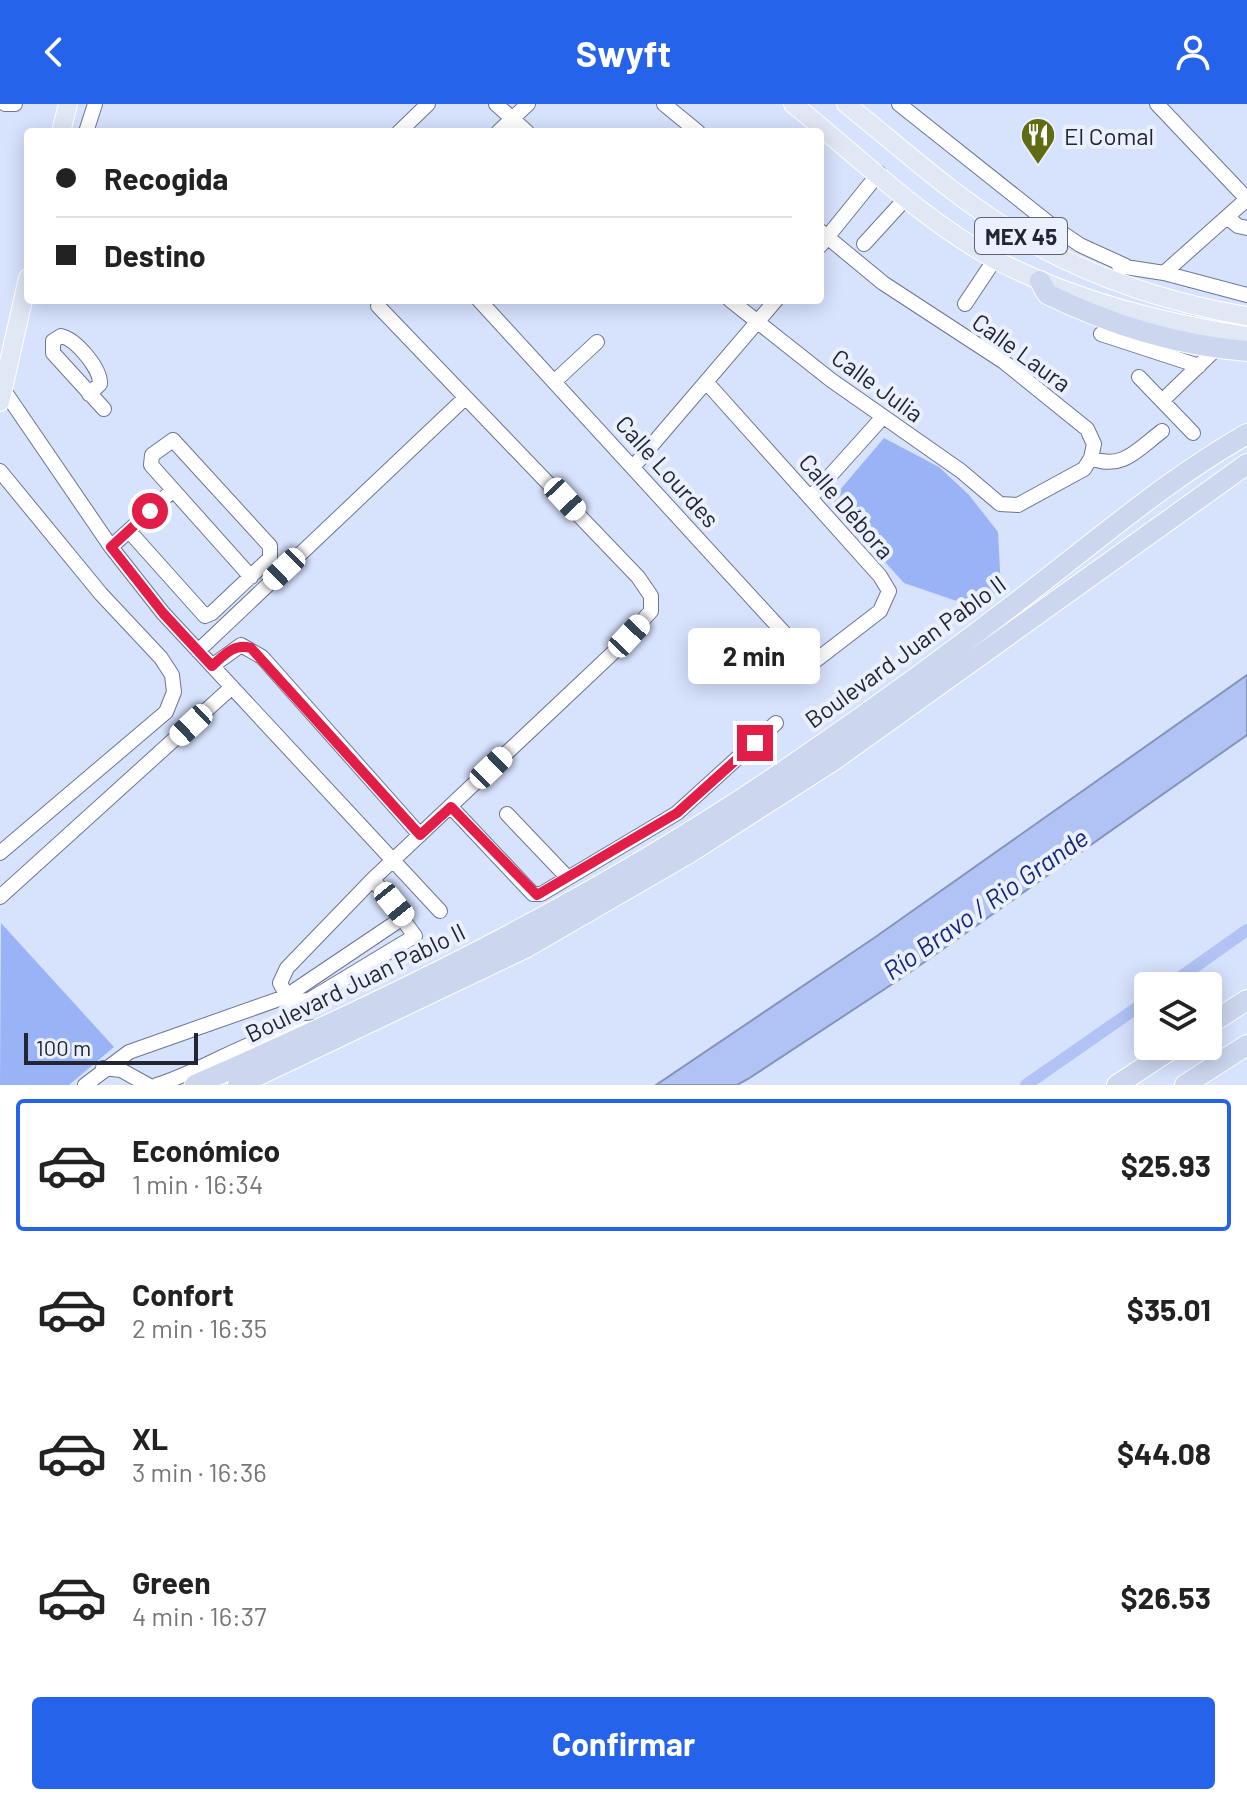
<!DOCTYPE html>
<html lang="es">
<head>
<meta charset="utf-8">
<style>
  :root { --surface:#fff; --page:#f2f2f2; --text:#222; --muted:#767676; --line:#e0e0e0; --accent:#2563eb }
  body { margin:0; font-family:Barlow,sans-serif; background:var(--page); color:var(--text); height:100vh; display:flex; flex-direction:column; font-size:30px; white-space:nowrap }
  * { box-sizing:border-box; margin:0 }
  p { font-size:26px; color:var(--muted) }
  .icon { flex:none; width:44px; height:44px; fill:none; stroke:currentColor; stroke-width:2; stroke-linecap:round; stroke-linejoin:round }
  .map { position:relative; height:981px; overflow:hidden }
  .details { display:flex; flex-direction:column; background:var(--surface); flex:1 }
  .details>* { flex:none }
  .hud { position:absolute; left:24px; top:24px; width:800px; height:176px; border-radius:8px; box-shadow:0 4px 20px #0003; display:grid; align-content:center; height:176px; padding:0 32px; background:var(--surface) }
  .tools { position:absolute; left:1134px; top:868px; display:grid; gap:16px }
  .tools a { display:grid; place-items:center; width:88px; height:88px; border-radius:8px; background:var(--surface); box-shadow:0 4px 20px #0003; font-size:40px }
  .scale { position:absolute; left:24px; bottom:20px; width:174px; box-sizing:border-box; padding-left:8px; border:4px solid #212632; border-top:0; font-size:22px; line-height:28px; white-space:nowrap; color:#212632; -webkit-text-stroke:6px #eaf0fd; paint-order:stroke }
  .end { position:absolute; width:36px; height:36px; margin:-18px; border:10px solid #e11d48; background:#fff; box-shadow:0 0 0 4px #fff }
  .from { border-radius:50% }
  .bubble { position:absolute; height:56px; border-radius:8px; background:var(--surface); box-shadow:0 4px 20px #0003; font-size:26px; font-weight:700; line-height:56px; text-align:center }
  .car { position:absolute; width:24px; height:48px; margin:-24px -12px; border-radius:10px; box-shadow:0 0 6px 2px #0007; background:linear-gradient(#fff 24%,#345 0 40%,#fff 0 76%,#345 0 86%,#fff 0) }
  .hud b { display:flex; align-items:center; gap:28px; height:76px; font-size:30px }
  .hud b+b { border-top:2px solid var(--line) }
  .hud i { width:20px; height:20px; background:var(--text) }
  ul { padding:14px 0 0; list-style:none }
  li { display:flex; align-items:center; gap:24px; height:132px; margin:0 16px 12px; padding:0 16px; border:4px solid transparent; border-radius:8px }
  li div { flex:1 }
  li b { display:block; font-size:30px }
  li em { font-style:normal; font-weight:700 }
  li.selected { border-color:var(--accent) }
  li>.icon { width:72px; height:72px; stroke-width:1.5 }
  .button { display:flex; gap:16px; margin-top:auto; padding:16px 32px }
  .button a { flex:1; height:92px; border-radius:8px; background:var(--accent); color:#fff; font-size:32px; font-weight:700; line-height:92px; text-align:center }
  header { display:flex; justify-content:space-between; align-items:center; height:104px; padding:0 32px; background:var(--accent); color:#fff; font-size:36px; font-weight:700 }
  .map>svg:first-child { display:block }
</style>
</head>
<body>
<header><svg class="icon" aria-label="back" viewBox="0 0 24 24"><path d="M15 5l-7 7 7 7"/></svg>Swyft<svg class="icon" aria-label="person" viewBox="0 0 24 24"><circle cx="12" cy="8" r="4"/><path d="M4 21q1-7 8-7t8 7"/></svg></header>
<div class="map">
<svg width="1247" height="981" viewBox="0 0 1247 981">
  <rect width="100%" height="100%" fill="#d7e2fd"/>
  <path fill="#99b3f6" d="M884,334l55,29 30,28 29,37 3,57 -24,19 -73,-25 -67,-74 -4,-11z
    M1,819l113,124 -45,38h-69z"/>
  <path fill="#b0c3f4" stroke="#8594ba" stroke-width="2" d="M1247,571v60l-341,240 -158,104 -11,6h-81l218,-147z"/>
  <g fill="none" stroke-linecap="round" stroke-linejoin="round">
    <path stroke="#b0c3f4" stroke-width="12" d="M1168,882l79,-56
      M1026,981l122,-85"/>
    <defs>
      <path id="minor" d="M5,0h10
        M496,0l31,28
        M664,0l34,28
        M899,0l156,124 25,17 46,21
        M1157,0l90,95
        M86,28l9,-28
        M399,28l29,-28
        M498,28l30,-28
        M1227,113l11,9 9,2
        M864,140l43,-47
        M820,142l59,-73
        M1119,162l45,7 83,22
        M1164,169l83,-74
        M479,196l328,358 8,3 65,-50 9,-20 -9,-15 -172,-192
        M730,196l101,80 130,91 39,33 18,1 66,-36 7,-11 3,-14 -7,-15 -83,-67 -121,-79 -63,-52
        M965,200l30,-45
        M1101,230l98,32
        M1139,273l54,56
        M555,277l42,-39
        M3,285l108,158 52,66 277,298
        M89,290l11,-10c1,-15 -24,-45 -39,-48l-8,5v12l51,56
        M1162,297l55,-53
        M1091,354c31,13 47,-9 71,-27
        M634,362l142,-166
        M0,367l101,123 60,64 11,17 2,17 -8,20 -166,141
        M811,393l71,-79
        M129,427l76,85 7,-3 58,-55v-12l-97,-106 -21,15 -1,10 100,112
        M111,443l61,-56
        M198,547l267,-253
        M212,562l29,-21 21,12 158,178
        M451,703l82,87h8l136,-81 99,-90
        M507,710l60,63
        M373,775l244,-230 34,-38v-15l-13,-19 -260,-271
        M373,775l42,57 -106,64 -19,2 -10,-19 7,-15z
        M0,793l232,-210
        M103,964l18,2 27,15
        M85,981l44,-33 156,-55 119,-80
        M157,981c54,-17 102,-55 159,-58"/>
      <path id="major" d="M793,0c65,52 129,116 203,156 77,40 166,63 251,76
        M846,0c48,38 94,80 145,114 77,51 165,83 256,98
        M61,28l7,-28
        M0,298l28,-124"/>
      <path id="highway" d="M1040,177l7,13c61,30 132,52 200,57
        M1208,921l39,-25
        M195,981c212,-93 418,-195 609,-328 80,-55 159,-113 236,-173 67,-52 133,-108 207,-150
        M238,981l287,-137 164,-95 145,-93 413,-296
        M1117,981l59,-39
        M1185,981l62,-40"/>
    </defs>
    <use href="#minor" stroke="#6a7693" stroke-width="16"/>
    <use href="#major" stroke="#fff" stroke-width="20"/>
    <use href="#highway" stroke="#fff" stroke-width="22"/>
    <use href="#minor" stroke="#fff" stroke-width="14"/>
    <use href="#major" stroke="#e0e7f5" stroke-width="18"/>
    <use href="#highway" stroke="#ccd7ef" stroke-width="20"/>
  </g>
  <g fill="none" stroke-linecap="round" stroke-linejoin="round">
    <path stroke="#e11d48" stroke-width="10" d="M150,407l-39,36 52,66 49,53c12,-11 22,-23 39,-18l169,187 31,-28 86,88 140,-82 78,-70"/>
  </g>
  <defs>
    <symbol id="restaurant-pin" viewBox="-11 -11 22 30"><path d="M0 17L-7.5 6A9.5 9.5 0 1 1 7.5 6Z" fill="#5f6c14" stroke="#eaf0fd"/><path d="M-5-6h1v4h1v-4h1v4h1v-4h1v5L-1.5 .5V6h-2V.5L-5-1ZM5-6V6H3V1.5H1.5Q1.5-4 5-6Z" fill="#fff"/></symbol>
  </defs>
  <g fill-rule="evenodd">
    <use href="#restaurant-pin" x="1018" y="11" width="40" height="54"/>
  </g>
  <g text-anchor="middle" dominant-baseline="central" stroke-width="8" stroke-linejoin="round" paint-order="stroke">
    <rect fill="#eaf0fd" stroke="#5d636f" stroke-width="2" x="975" y="114" width="92" height="36" rx="6"/>
    <g font-size="22" font-weight="bold" fill="#212632">
      <text x="1021" y="132">MEX 45</text>
    </g>
    <g font-size="24" fill="#212632" stroke="#eaf0fd" text-anchor="start">
      <text x="1064" y="31">El Comal</text>
    </g>
    <g font-size="24" fill="#212632" stroke="#eaf0fd">
      <text transform="translate(1022 248) rotate(36)">Calle Laura</text>
      <text transform="translate(878 281) rotate(36)">Calle Julia</text>
      <text transform="translate(668 367) rotate(48)">Calle Lourdes</text>
      <text transform="translate(847 402) rotate(49)">Calle Débora</text>
      <text transform="translate(905 547) rotate(-36)">Boulevard Juan Pablo II</text>
      <text transform="translate(355 878) rotate(-26)">Boulevard Juan Pablo II</text>
    </g>
    <g font-size="26" font-style="italic" fill="#152780" stroke="#eaf0fd">
      <text transform="translate(985 799) rotate(-35)">Río Bravo / Rio Grande</text>
    </g>
  </g>
</svg>
<div class="tools">
<a><svg class="icon" aria-label="layers" viewBox="0 0 24 24"><path d="M12 4l9 5-9 5-9-5zM3 14l9 5 9-5"/></svg></a>
</div>
<div class="scale">100 m</div>
<i class="end from" style="left:150px;top:407px"></i>
<i class="end" style="left:755px;top:639px"></i>
<div class="bubble" style="left:688px;top:524px;width:132px">2 min</div>
<i class="car" style="left:565px;top:395px;rotate:137deg"></i>
<i class="car" style="left:284px;top:465px;rotate:226deg"></i>
<i class="car" style="left:629px;top:532px;rotate:43deg"></i>
<i class="car" style="left:191px;top:621px;rotate:227deg"></i>
<i class="car" style="left:491px;top:664px;rotate:46deg"></i>
<i class="car" style="left:394px;top:800px;rotate:141deg"></i>
<div class="hud">
<b><i class="from"></i>Recogida</b>
<b><i></i>Destino</b>
</div>
</div>
<section class="details">
<ul>
<li class="selected"><svg class="icon" aria-label="car" viewBox="0 0 24 24"><path d="M5 17H2v-5l4-1 3-4h7l3 4 3 1v5h-3M9 17h6M6 11h13"/><circle cx="7" cy="17" r="2"/><circle cx="17" cy="17" r="2"/></svg><div><b>Económico</b><p>1 min · 16:34</p></div><em>$25.93</em></li>
<li><svg class="icon" aria-label="car" viewBox="0 0 24 24"><path d="M5 17H2v-5l4-1 3-4h7l3 4 3 1v5h-3M9 17h6M6 11h13"/><circle cx="7" cy="17" r="2"/><circle cx="17" cy="17" r="2"/></svg><div><b>Confort</b><p>2 min · 16:35</p></div><em>$35.01</em></li>
<li><svg class="icon" aria-label="car" viewBox="0 0 24 24"><path d="M5 17H2v-5l4-1 3-4h7l3 4 3 1v5h-3M9 17h6M6 11h13"/><circle cx="7" cy="17" r="2"/><circle cx="17" cy="17" r="2"/></svg><div><b>XL</b><p>3 min · 16:36</p></div><em>$44.08</em></li>
<li><svg class="icon" aria-label="car" viewBox="0 0 24 24"><path d="M5 17H2v-5l4-1 3-4h7l3 4 3 1v5h-3M9 17h6M6 11h13"/><circle cx="7" cy="17" r="2"/><circle cx="17" cy="17" r="2"/></svg><div><b>Green</b><p>4 min · 16:37</p></div><em>$26.53</em></li>
</ul>
<div class="button"><a>Confirmar</a></div>
</section>
</body>
</html>
